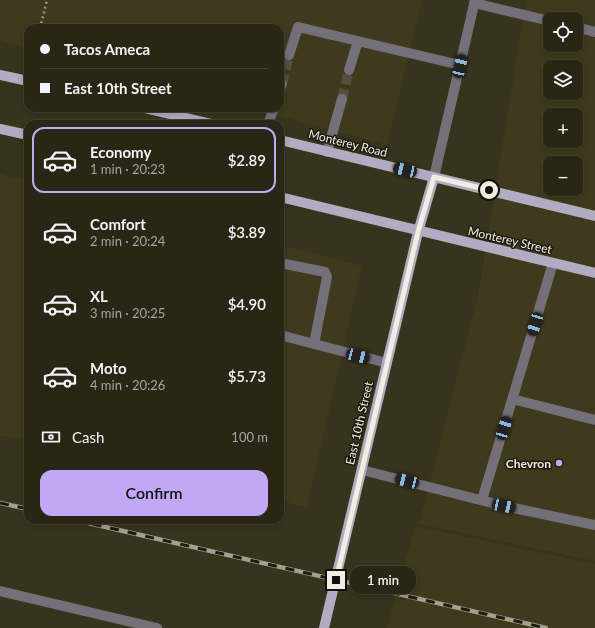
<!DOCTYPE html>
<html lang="en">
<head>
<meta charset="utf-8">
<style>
  :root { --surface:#292616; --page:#353223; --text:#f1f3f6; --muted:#a5a5a1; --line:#454335; --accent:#c0a8f4 }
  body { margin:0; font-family:Lato,sans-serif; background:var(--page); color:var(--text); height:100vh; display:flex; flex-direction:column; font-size:15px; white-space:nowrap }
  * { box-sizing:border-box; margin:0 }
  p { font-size:13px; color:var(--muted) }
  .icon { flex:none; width:22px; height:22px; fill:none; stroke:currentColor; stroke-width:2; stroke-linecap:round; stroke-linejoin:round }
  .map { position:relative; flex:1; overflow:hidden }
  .details { position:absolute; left:24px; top:120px; width:260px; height:404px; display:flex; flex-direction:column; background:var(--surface); border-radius:12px; box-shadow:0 2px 6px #0003,0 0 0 1px var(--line) }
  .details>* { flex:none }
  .top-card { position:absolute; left:24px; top:24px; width:260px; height:88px; border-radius:12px; box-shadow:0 2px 6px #0003,0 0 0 1px var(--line); display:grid; align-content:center; height:88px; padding:0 16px; background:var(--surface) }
  .tools { position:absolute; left:543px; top:12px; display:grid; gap:8px }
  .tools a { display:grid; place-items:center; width:40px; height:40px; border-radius:8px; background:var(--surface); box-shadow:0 2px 6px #0003,0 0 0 1px var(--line); font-size:20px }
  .end { position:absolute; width:18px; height:18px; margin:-9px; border:5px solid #f0eee0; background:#111; box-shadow:0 0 0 2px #111 }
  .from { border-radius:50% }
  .bubble { position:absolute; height:28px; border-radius:12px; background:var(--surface); box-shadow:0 2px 6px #0003,0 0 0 1px var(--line); font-size:13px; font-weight:600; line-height:28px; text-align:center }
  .car { position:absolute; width:12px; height:24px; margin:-12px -6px; border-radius:5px; box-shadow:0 0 3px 1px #0007; background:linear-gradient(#222 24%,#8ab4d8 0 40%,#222 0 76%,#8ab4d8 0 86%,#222 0) }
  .top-card b { display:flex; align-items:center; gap:14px; height:38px; font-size:15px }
  .top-card b+b { border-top:1px solid var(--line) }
  .top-card i { width:10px; height:10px; background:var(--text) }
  ul { padding:7px 0 0; list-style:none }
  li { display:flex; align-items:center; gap:12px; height:66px; margin:0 8px 6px; padding:0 8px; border:2px solid transparent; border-radius:12px }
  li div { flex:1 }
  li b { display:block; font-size:15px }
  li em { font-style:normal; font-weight:600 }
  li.selected { border-color:var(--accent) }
  li>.icon { width:36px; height:36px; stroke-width:1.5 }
  .pay { display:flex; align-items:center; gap:10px; height:44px; padding:0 16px; font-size:15px }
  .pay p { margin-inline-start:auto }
  .button { display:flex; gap:8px; margin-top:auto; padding:8px 16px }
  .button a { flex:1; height:46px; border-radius:12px; background:var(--accent); color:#111; font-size:16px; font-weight:600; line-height:46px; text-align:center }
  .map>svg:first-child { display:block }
</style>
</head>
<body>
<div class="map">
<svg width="595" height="628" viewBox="0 0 595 628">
  <rect width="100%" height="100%" fill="#37331d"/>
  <path fill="#3f3a1d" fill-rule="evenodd" d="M0,0h422l-35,145 -136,-37h29v-80h-252v20l-28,-8z
    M526,0h69v561l-176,-37 59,-229zM550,19h26v26h-26zM550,67h26v26h-26zM550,115h26v26h-26zM550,163h26v26h-26z
    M0,174l28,7v260l-28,-6z
    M280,245l82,21 -55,241 -27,-6z
    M415,526l180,38v64h-208z"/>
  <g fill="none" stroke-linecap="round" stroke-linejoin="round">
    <path stroke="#534f3a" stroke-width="10" stroke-dasharray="10 5" stroke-linecap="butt" d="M282,84l7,-29
      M342,99l7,-29"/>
    <path stroke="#9a9785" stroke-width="2.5" stroke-dasharray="2 3" stroke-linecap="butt" d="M40,28l7,-28"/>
    <path stroke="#73707a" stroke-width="10" d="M474,3l76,18
      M576,27l19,5
      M289,55l9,-28 162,38
      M349,70l9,-29
      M280,89l2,-5
      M268,124l6,-16
      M327,152l15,-53
      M434,177l41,-177
      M280,263l45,9 2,5 -13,67
      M280,335l107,28
      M512,399l83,21
      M362,470l142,36 91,19
      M482,500l71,-237
      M0,591l157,37"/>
    <path stroke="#b2acc2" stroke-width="10" d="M0,75l28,6
      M144,108l68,16
      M0,129l28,6
      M280,140l315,76
      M280,197l315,76
      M324,628l94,-396 16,-55"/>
    <defs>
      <path id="rail" d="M0,503l28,6
        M75,520l471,108"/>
    </defs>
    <use href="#rail" stroke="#a3a08f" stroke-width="4.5"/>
    <use href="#rail" stroke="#1c1a11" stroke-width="3" stroke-dasharray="9" stroke-linecap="butt"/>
  </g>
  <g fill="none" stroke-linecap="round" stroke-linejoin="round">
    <path stroke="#f0eee0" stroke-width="5" d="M336,580l82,-348 16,-55 55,13"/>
  </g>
  <circle fill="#c0a8f4" stroke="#1c1a11" stroke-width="1.5" cx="559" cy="463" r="4"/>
  <g text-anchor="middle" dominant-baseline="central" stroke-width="3" stroke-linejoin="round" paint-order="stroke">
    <g font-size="12" fill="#f0eee0" stroke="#1c1a11">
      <text transform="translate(348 143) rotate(14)">Monterey Road</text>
      <text transform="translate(510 240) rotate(13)">Monterey Street</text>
      <text transform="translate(359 423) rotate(-77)">East 10th Street</text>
    </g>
    <g font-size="12" font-weight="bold" fill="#f0eee0" stroke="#1c1a11" text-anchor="end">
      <text x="551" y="463">Chevron</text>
    </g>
  </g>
</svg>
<div class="tools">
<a><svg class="icon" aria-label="locate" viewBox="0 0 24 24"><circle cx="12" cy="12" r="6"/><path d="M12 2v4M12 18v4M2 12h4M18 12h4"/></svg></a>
<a><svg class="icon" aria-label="layers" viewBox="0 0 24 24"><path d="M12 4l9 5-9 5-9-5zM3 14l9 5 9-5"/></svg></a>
<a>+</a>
<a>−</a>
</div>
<i class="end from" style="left:489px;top:190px"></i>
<i class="end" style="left:336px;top:580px"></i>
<div class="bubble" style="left:350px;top:566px;width:66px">1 min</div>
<i class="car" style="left:460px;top:66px;rotate:13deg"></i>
<i class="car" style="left:405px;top:170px;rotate:283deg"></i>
<i class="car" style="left:535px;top:324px;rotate:197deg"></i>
<i class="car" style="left:358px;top:356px;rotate:105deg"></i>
<i class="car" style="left:504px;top:428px;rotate:17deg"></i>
<i class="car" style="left:407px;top:481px;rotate:284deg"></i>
<i class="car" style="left:504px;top:506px;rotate:102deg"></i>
<div class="top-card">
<b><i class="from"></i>Tacos Ameca</b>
<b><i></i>East 10th Street</b>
</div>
<section class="details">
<ul>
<li class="selected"><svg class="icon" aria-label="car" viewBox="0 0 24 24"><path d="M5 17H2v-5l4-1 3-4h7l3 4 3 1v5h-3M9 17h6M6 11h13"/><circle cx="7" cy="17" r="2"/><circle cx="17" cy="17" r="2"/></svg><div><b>Economy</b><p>1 min · 20:23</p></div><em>$2.89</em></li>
<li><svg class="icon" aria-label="car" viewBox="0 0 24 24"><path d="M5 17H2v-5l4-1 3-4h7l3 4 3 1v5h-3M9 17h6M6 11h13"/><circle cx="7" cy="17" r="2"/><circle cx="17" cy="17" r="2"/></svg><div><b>Comfort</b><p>2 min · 20:24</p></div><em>$3.89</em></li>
<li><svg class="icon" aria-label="car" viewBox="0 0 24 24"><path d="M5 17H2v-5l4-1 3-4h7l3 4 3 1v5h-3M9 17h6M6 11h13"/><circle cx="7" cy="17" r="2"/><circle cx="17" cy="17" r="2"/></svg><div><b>XL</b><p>3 min · 20:25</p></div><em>$4.90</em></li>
<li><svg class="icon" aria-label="car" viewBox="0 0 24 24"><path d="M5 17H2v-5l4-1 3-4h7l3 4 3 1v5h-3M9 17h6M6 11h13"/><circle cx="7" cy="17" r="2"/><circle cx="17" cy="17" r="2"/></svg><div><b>Moto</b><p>4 min · 20:26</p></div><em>$5.73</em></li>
</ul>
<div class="pay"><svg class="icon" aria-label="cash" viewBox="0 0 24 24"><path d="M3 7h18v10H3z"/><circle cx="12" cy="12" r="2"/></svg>Cash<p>100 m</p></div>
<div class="button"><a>Confirm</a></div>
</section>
</div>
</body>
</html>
